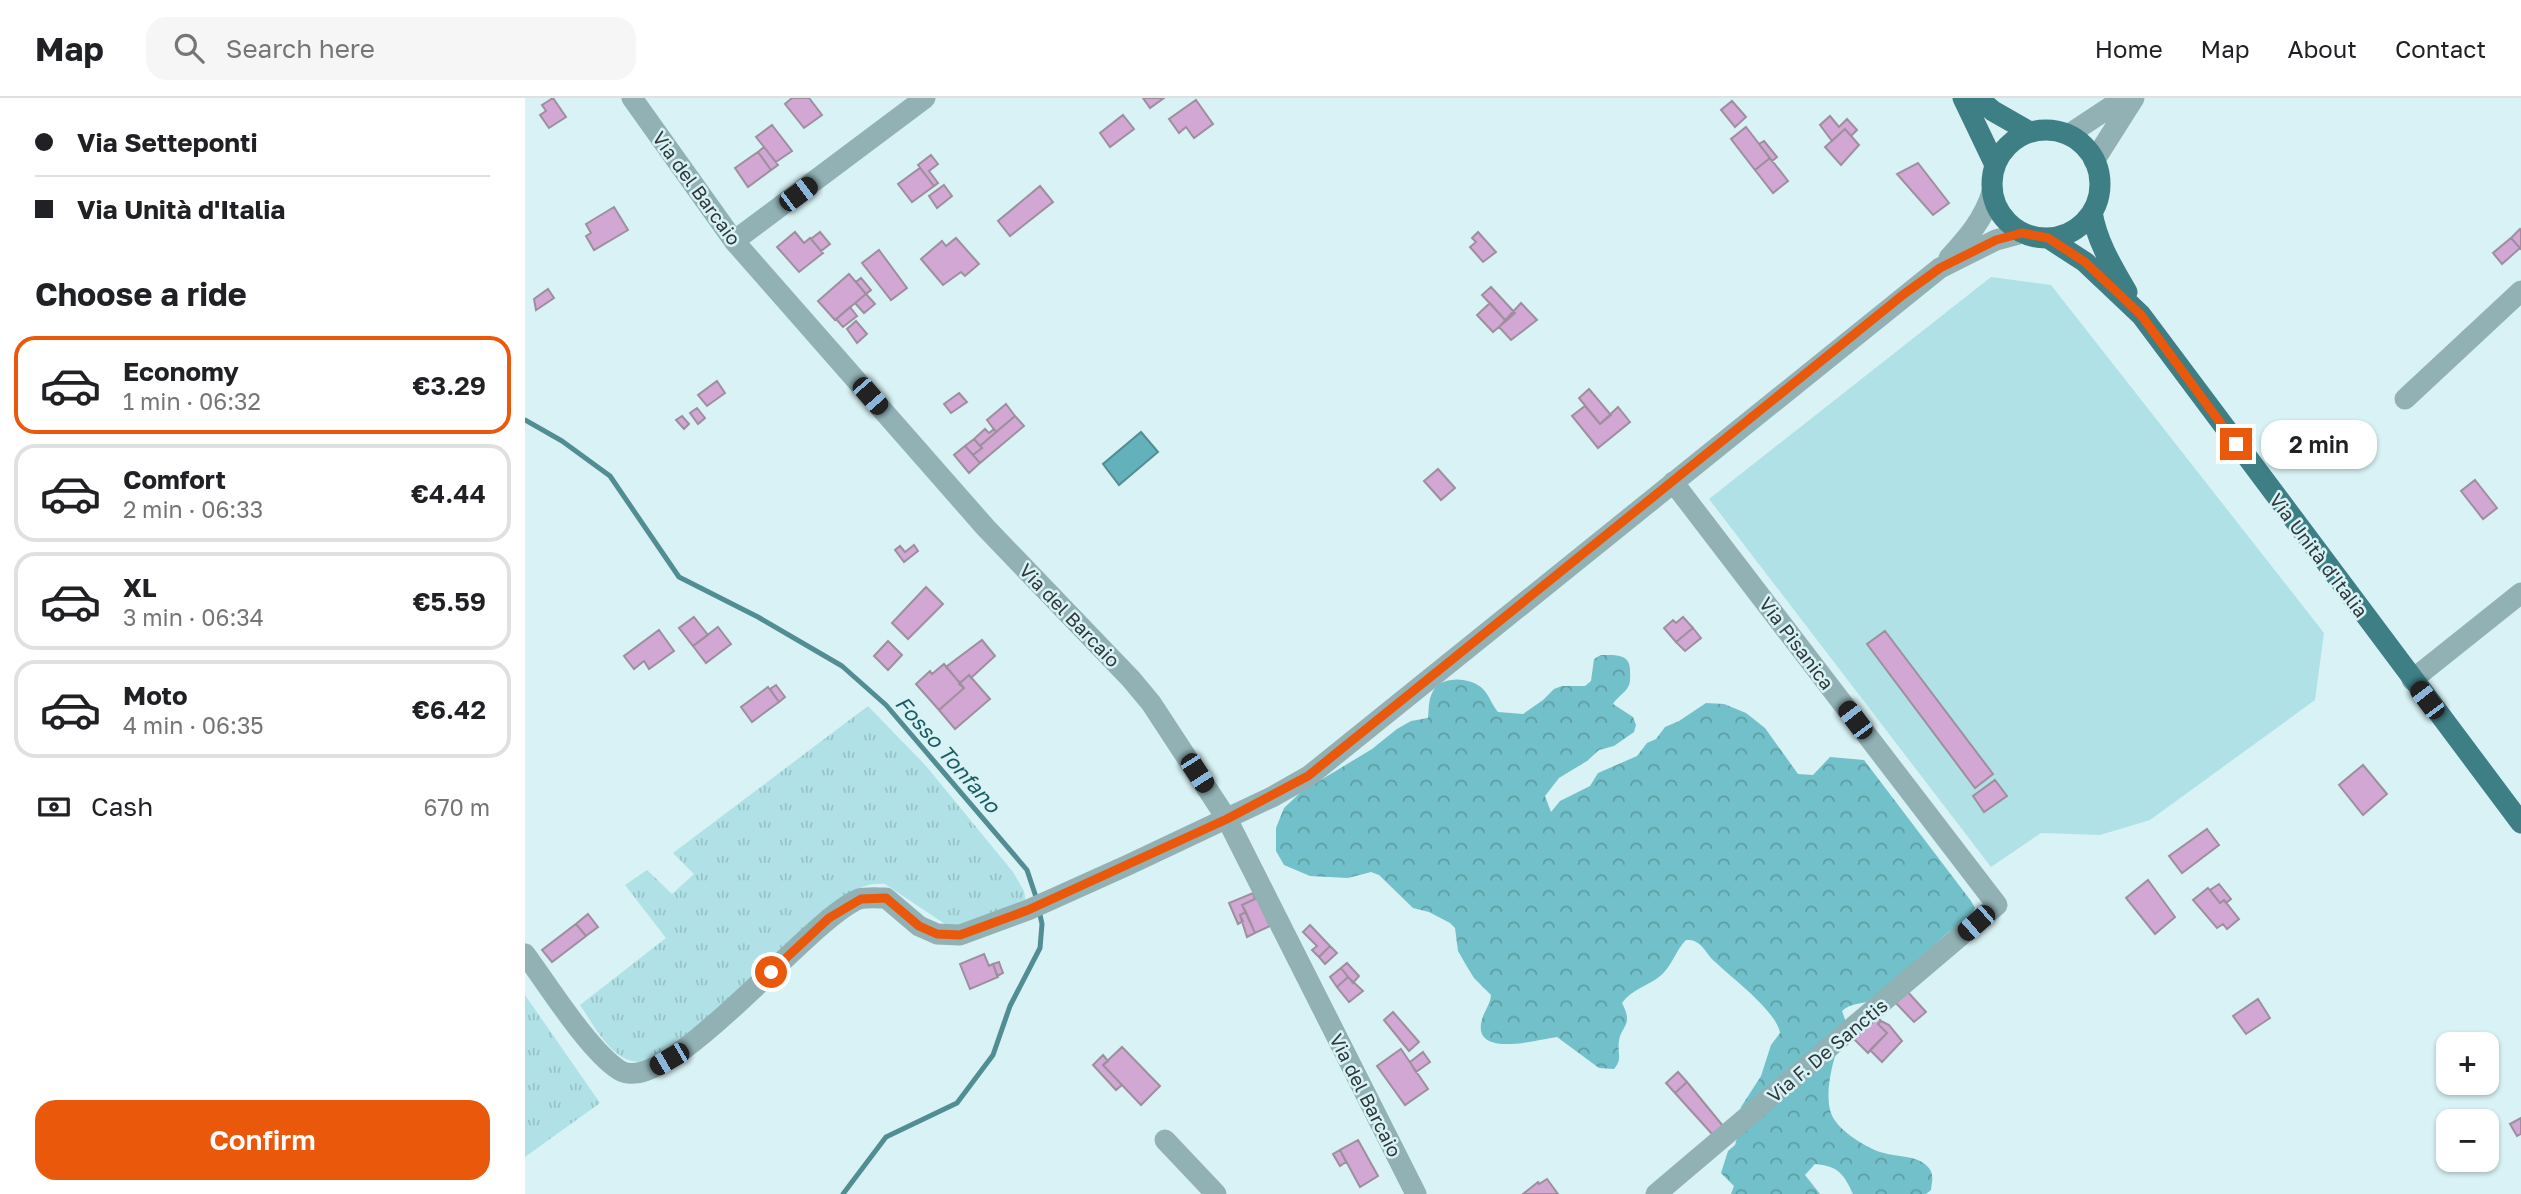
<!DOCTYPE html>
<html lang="en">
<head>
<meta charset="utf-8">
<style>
  :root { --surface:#fff; --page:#f6f6f6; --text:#202124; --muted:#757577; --line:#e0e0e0; --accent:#ea580c }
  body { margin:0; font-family:"Golos Text",sans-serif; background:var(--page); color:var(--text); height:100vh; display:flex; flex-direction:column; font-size:26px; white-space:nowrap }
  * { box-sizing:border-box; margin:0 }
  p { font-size:23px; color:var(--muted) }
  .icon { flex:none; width:38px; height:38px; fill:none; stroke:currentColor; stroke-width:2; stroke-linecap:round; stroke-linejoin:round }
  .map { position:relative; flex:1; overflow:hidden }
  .panel { display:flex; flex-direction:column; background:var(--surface); width:525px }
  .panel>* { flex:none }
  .top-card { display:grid; align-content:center; height:154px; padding:0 35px; background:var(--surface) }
  .controls { position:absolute; left:1911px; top:934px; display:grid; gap:14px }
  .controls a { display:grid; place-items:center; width:63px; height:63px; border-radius:14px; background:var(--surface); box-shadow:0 2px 5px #0004; font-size:35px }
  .end { position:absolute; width:32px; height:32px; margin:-16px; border:9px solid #ea580c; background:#fff; box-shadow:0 0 0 4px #fff }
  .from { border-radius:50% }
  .bubble { position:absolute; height:49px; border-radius:21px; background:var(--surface); box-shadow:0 2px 5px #0004; font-size:23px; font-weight:600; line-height:49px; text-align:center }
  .car { position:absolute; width:21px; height:42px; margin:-21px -10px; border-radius:9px; box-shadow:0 0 5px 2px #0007; background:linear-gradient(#222 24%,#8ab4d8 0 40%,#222 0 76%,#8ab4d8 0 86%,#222 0) }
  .top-card b { display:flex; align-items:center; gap:24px; height:66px; font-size:26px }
  .top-card b+b { border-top:2px solid var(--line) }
  .top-card i { width:18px; height:18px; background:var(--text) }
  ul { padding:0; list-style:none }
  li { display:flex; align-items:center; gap:21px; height:98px; margin:0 14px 10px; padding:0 21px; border:4px solid var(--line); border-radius:21px }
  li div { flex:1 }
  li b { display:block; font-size:26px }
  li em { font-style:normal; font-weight:600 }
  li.on { border-color:var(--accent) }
  li>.icon { width:63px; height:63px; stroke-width:1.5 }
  h2 { padding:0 35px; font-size:32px; line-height:84px }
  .pay { display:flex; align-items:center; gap:18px; height:77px; padding:0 35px; font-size:26px }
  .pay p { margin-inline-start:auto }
  .action { display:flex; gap:14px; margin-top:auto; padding:14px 35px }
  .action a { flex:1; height:80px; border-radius:21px; background:var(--accent); color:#fff; font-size:28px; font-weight:600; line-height:80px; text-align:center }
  header { display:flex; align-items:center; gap:42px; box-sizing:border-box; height:98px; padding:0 35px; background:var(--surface); border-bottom:2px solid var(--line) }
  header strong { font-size:33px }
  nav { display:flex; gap:38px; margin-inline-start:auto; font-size:24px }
  .search { width:490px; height:63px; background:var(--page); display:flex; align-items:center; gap:18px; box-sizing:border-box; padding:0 24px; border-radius:21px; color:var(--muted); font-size:26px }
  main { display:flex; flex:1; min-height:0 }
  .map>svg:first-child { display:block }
</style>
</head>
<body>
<header>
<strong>Map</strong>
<div class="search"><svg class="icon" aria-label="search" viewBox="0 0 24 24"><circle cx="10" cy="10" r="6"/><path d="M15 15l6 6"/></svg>Search here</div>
<nav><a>Home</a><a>Map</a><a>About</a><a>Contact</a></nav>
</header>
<main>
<section class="panel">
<div class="top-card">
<b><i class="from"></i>Via Setteponti</b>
<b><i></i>Via Unità d'Italia</b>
</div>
<h2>Choose a ride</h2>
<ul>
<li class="on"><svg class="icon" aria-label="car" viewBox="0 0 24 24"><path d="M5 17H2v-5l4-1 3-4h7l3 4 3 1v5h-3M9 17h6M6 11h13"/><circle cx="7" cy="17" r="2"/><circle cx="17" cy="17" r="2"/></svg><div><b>Economy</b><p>1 min · 06:32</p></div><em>€3.29</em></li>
<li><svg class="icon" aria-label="car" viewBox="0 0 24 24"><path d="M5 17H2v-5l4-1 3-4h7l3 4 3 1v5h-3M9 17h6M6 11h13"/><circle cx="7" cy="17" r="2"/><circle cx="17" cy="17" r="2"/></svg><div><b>Comfort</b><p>2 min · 06:33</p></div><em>€4.44</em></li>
<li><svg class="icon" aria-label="car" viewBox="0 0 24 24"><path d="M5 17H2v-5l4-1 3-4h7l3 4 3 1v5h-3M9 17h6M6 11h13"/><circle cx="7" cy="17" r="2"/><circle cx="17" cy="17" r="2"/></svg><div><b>XL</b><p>3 min · 06:34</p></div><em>€5.59</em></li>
<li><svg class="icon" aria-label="car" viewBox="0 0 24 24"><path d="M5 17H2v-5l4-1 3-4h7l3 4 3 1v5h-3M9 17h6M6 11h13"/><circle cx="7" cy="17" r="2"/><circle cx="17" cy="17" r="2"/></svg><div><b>Moto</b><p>4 min · 06:35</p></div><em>€6.42</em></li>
</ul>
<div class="pay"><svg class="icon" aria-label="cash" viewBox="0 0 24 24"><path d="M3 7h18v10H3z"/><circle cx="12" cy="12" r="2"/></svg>Cash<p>670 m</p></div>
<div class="action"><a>Confirm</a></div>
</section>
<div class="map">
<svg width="1996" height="1096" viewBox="0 0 1996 1096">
  <defs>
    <pattern id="grass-tufts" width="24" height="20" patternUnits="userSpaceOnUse" patternTransform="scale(1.75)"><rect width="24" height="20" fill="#afe1e6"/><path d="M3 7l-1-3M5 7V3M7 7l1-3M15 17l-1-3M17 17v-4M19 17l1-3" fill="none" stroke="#97c2c6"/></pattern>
    <pattern id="forest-crowns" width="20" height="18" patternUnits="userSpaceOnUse" patternTransform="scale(1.75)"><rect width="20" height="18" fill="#72c0c9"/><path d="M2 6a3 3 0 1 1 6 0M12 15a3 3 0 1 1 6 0" fill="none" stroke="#5e9da4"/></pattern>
  </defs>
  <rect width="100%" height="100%" fill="#d9f2f5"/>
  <path fill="url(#grass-tufts)" d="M343,608l58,60 87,106 11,19 2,12 -67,22 -14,-1 -60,-40c-19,-2 -30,6 -44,16l-170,151c-10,4 -23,11 -32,11 -28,-1 -45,-37 -59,-57l86,-67 -41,-53 22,-15 25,24 22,-20 -21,-21z
    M0,897l75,108 -75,54z"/>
  <path fill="url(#forest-crowns)" d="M1076,557c13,0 29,-2 29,15 0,6 1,12 -2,17 -4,7 -11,10 -15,17l20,13 3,8 -2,7 -20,14 -15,4 -12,11 -28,17 -14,18 6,16 9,-11 30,-15 8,-13 39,-17 10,-13 9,-4 9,-12 14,-6 27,-18 18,1 22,9 19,15 33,46 15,1 17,-18 34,3 107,141 4,7c-9,17 -19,17 -32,29 -24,21 -42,48 -71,63 -10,5 -21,2 -30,11l5,14c-11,22 -24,65 -16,88 5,16 34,34 49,39 15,5 35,3 46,13 9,8 6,15 5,25l-5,4h-73c-9,-20 -15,-28 -38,-30l-10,11 15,19h-89l3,-8 -13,-13 7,-22 7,-6 2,-7 4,-31 20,-31 10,-31 9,-12c-3,-22 -52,-58 -69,-75 -5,-6 -8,-12 -15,-16 -4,-2 -5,-2 -10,-2 -11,11 -14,27 -27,37 -12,9 -28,13 -37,26 12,23 -1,22 -3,38 -2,12 4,18 -5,28l-15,-1 -42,-31c-17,2 -71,18 -76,-6 -2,-15 9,-23 10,-36l-17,-17 -8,-13 -8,-14 -3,-23 -5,-5 -21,-11 -16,-4 -34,-33 -8,-3 -23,6 -38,-2 -26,-11 -8,-14v-23l8,-20 17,-16 71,-43 25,-20 14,-8 17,-3c1,-9 0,-18 5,-27 9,-16 38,-14 50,-2 6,6 9,16 15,23l25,2 20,-14 11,-11 8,-3h23l6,-5 3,-22z"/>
  <path fill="#afe1e6" d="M1466,179l60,8 273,348 -9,67 -165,120 -50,15 -59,-2 -50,34 -282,-368z"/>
  <path fill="#63b1ba" stroke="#538d94" stroke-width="2" d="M616,334l17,20 -39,33 -16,-21z"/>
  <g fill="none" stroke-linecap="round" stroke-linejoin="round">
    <path stroke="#538d94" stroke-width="5" d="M0,322l37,21 48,35 69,101 79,40 84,49 44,39 141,165 10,30
      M318,1096l43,-57 71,-34 36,-48 17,-49 30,-58 2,-24 -3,-14"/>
  </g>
  <path fill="#d3a7d3" stroke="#9e8f9e" stroke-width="2" d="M28,0l13,19 -17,11 -9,-13 6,-4 -4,-6z
    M267,0h17l13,17 -18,13 -19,-24z
    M618,0h21l-14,10z
    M671,2l17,24 -19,14 -8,-11 -7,6 -10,-14z
    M1207,3l14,16 -11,10 -14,-17z
    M598,17l11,14 -24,18 -10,-14z
    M1305,18l9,11 8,-8 10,11 -6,6 -6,-7 -13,12 -12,-16z
    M247,27l20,26 -16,11 -20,-25z
    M1221,29l24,31 -15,12 -24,-31z
    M1320,31l14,16 -18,20 -16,-18z
    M1239,43l13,16 -5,4 -13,-17z
    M239,49l14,18 -7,5 -13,-18z
    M233,54l13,18 -23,17 -13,-19z
    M406,57l7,9 -9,7 9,12 -4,3 -16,-21z
    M1245,60l18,23 -15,12 -18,-23z
    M1393,65l31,40 -16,12 -36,-41z
    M395,70l14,18 -22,16 -14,-18z
    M419,87l8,11 -15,12 -8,-12z
    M515,88l13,16 -43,34 -12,-15z
    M89,109l14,23 -34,20 -8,-14 5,-3 -5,-9z
    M1995,131l1,1v19l-10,-11z
    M270,134l9,11 6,-5 13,15 -24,19 -22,-25z
    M295,134l10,12 -9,7 -10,-12z
    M953,134l18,20 -13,10 -13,-15 6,-5 -4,-4z
    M431,140l23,26 -14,12 -4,-4 -18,13 -22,-26 21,-18 4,5z
    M1986,140l9,10 -18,16 -9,-11z
    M354,152l28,38 -16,12 -29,-37z
    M324,176l17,20 -31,26 -17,-19z
    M336,180l10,12 -5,4 -10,-12z
    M966,189l24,26 -9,8 -24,-26z
    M23,191l6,9 -18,12 -2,-11z
    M341,196l9,10 -11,9 -9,-10z
    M965,205l16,18 -13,11 -16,-17z
    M996,205l16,17 -26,20 -12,-13z
    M325,209l7,9 -14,11 -7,-8z
    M331,223l11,13 -10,9 -10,-14z
    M192,283l8,12 -18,13 -9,-11z
    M1064,291l22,26 -11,9 -21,-26z
    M434,295l8,9 -16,11 -7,-9z
    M481,306l9,12 -19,16 -9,-12z
    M1060,308l15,18 18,-17 12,15 -32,26 -26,-32z
    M172,310l8,10 -7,6 -8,-11z
    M157,318l7,8 -5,5 -8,-9z
    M490,318l9,10 -44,37 -7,-8 9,-7 -2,-2z
    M460,331l4,4 5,-4 2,3 -16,14 -6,-7z
    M449,341l8,9 -9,7 -8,-9z
    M440,348l15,17 -11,10 -15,-18z
    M913,371l17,19 -14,12 -17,-19z
    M1950,382l22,28 -14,11 -22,-28z
    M389,447l4,6 -14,11 -9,-12 5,-4 5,6z
    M401,489l17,17 -35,35 -16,-16z
    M169,519l14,18 -15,11 -14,-18z
    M1158,519l10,11 -17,14 -12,-14 9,-8 3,3z
    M193,529l13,17 -25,19 -13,-17z
    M1168,530l8,10 -16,13 -9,-9z
    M134,532l15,21 -25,18 -5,-8 -10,8 -10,-13z
    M1360,533l108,143 -18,14 -108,-144z
    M457,542l13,16 -24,22 -2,-3 -9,8 -14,-16z
    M363,543l14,14 -14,15 -14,-14z
    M419,566l20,24 -25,22 -23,-26 14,-13 2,3z
    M444,577l21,24 -35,30 -16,-19 25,-22 -5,-4z
    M251,587l9,12 -6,5 -9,-13z
    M243,589l11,15 -27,20 -11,-15z
    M1838,667l24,29 -24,21 -24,-30z
    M1470,682l12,16 -23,16 -11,-16z
    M1682,731l12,16 -37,28 -13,-17z
    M1623,782l27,37 -20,17 -29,-36z
    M1694,786l12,15 -5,4 -2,-3 -4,3 -10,-13z
    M1683,790l12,15 4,-3 15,19 -12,10 -4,-5 -6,4 -24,-28z
    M728,795l2,6 -13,6 4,7 -6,3 3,6 -5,3 -9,-21z
    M732,800l13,28 -15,7 -13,-28z
    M721,814l9,21 -8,4 -7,-22z
    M63,816l10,13 -12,9 -10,-12z
    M51,826l10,12 -34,26 -10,-12z
    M785,827l20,21 -11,11 -7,-7 5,-4 -14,-14z
    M805,848l7,7 -12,11 -6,-7z
    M459,856l5,12 4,-2 5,13 -28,12 -10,-25z
    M474,864l4,11 -6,3 -4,-12z
    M822,865l12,13 -6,7 -12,-15z
    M816,870l7,9 -11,10 -7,-10z
    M823,879l15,14 -14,11 -12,-15z
    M1381,892l20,22 -12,10 -20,-21z
    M1733,901l12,19 -24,16 -13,-18z
    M868,914l26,30 -10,9 -25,-31z
    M1350,916l6,7 -3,3 9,9 -19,20 -16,-16z
    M1356,923l8,4 13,16 -20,21 -12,-12 17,-17 -9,-9z
    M597,949l38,39 -19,19 -38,-40z
    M876,951l27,40 -23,16 -28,-39z
    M898,954l7,10 -14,10 -6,-10z
    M578,957l5,6 -5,4 19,20 -6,5 -23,-25z
    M1153,974l9,10 -12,11 -9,-10z
    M1162,984l36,44 -10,9 -38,-42z
    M1996,1020v16l-4,2 -7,-12z
    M833,1042l20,36 -18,11 -20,-37z
    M815,1052l6,12 -6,4 -7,-12z
    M1022,1081l11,15h-35l15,-12 1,2z"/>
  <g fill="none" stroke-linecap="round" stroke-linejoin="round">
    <path stroke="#91b1b5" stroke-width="21" d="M107,0l102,143 252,287 145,151 20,24 76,116 189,375
      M1543,37l56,-37
      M1569,63l40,-63
      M209,143l191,-143
      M1424,160c19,-21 35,-39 43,-66
      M1880,301l116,-108
      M1887,582l109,-87
      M0,856c23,31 64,97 94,116 48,30 189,-151 240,-171 8,-2 19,-1 27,-1l33,28 18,8 23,1 68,-25 100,-45 144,-68 37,-21 631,-508 56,-28 26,-7
      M640,1042l51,54
      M1131,1096l341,-289 -324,-423"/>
    <path stroke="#3e7e85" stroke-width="21" d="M1438,0l32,67
      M1453,0l15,13 37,21
      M1467 86a54 54 0 1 1 108 0a54 54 0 1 1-108 0Z
      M1567,114c5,30 20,54 35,80
      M1523,140l37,24 56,53 380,508"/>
  </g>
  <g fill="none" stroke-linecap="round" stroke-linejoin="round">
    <path stroke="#ea580c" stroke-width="9" d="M246,874l58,-54 32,-19 25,-1 33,28 18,8 23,1 68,-25 199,-91 81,-43 596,-482 36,-26 56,-28 26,-7 26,5 37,24 56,53 95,129"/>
  </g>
  <g text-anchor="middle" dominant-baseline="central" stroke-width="5" stroke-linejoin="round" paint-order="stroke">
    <g font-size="19" fill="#2f393b" stroke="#d9f2f5">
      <text transform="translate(172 90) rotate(54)">Via del Barcaio</text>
      <text transform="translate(1794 457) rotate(53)">Via Unità d'Italia</text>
      <text transform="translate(545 517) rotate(46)">Via del Barcaio</text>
      <text transform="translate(1272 545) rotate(53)">Via Pisanica</text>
      <text transform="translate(1302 952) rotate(-40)">Via F. De Sanctis</text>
      <text transform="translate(841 997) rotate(63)">Via del Barcaio</text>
    </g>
    <g font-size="21" font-style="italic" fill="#1a5c62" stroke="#d9f2f5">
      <text transform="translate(423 656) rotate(49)">Fosso Tonfano</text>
    </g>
  </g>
</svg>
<div class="controls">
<a>+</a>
<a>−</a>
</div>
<i class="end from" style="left:246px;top:874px"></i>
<i class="end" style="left:1711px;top:346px"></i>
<div class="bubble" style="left:1736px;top:322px;width:116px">2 min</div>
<i class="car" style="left:273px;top:96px;rotate:53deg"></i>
<i class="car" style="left:345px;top:298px;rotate:139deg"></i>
<i class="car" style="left:1902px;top:602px;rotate:323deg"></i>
<i class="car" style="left:1330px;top:622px;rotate:323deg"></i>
<i class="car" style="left:672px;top:675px;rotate:147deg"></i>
<i class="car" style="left:1451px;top:825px;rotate:229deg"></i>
<i class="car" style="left:144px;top:961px;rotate:240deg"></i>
</div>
</main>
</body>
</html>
